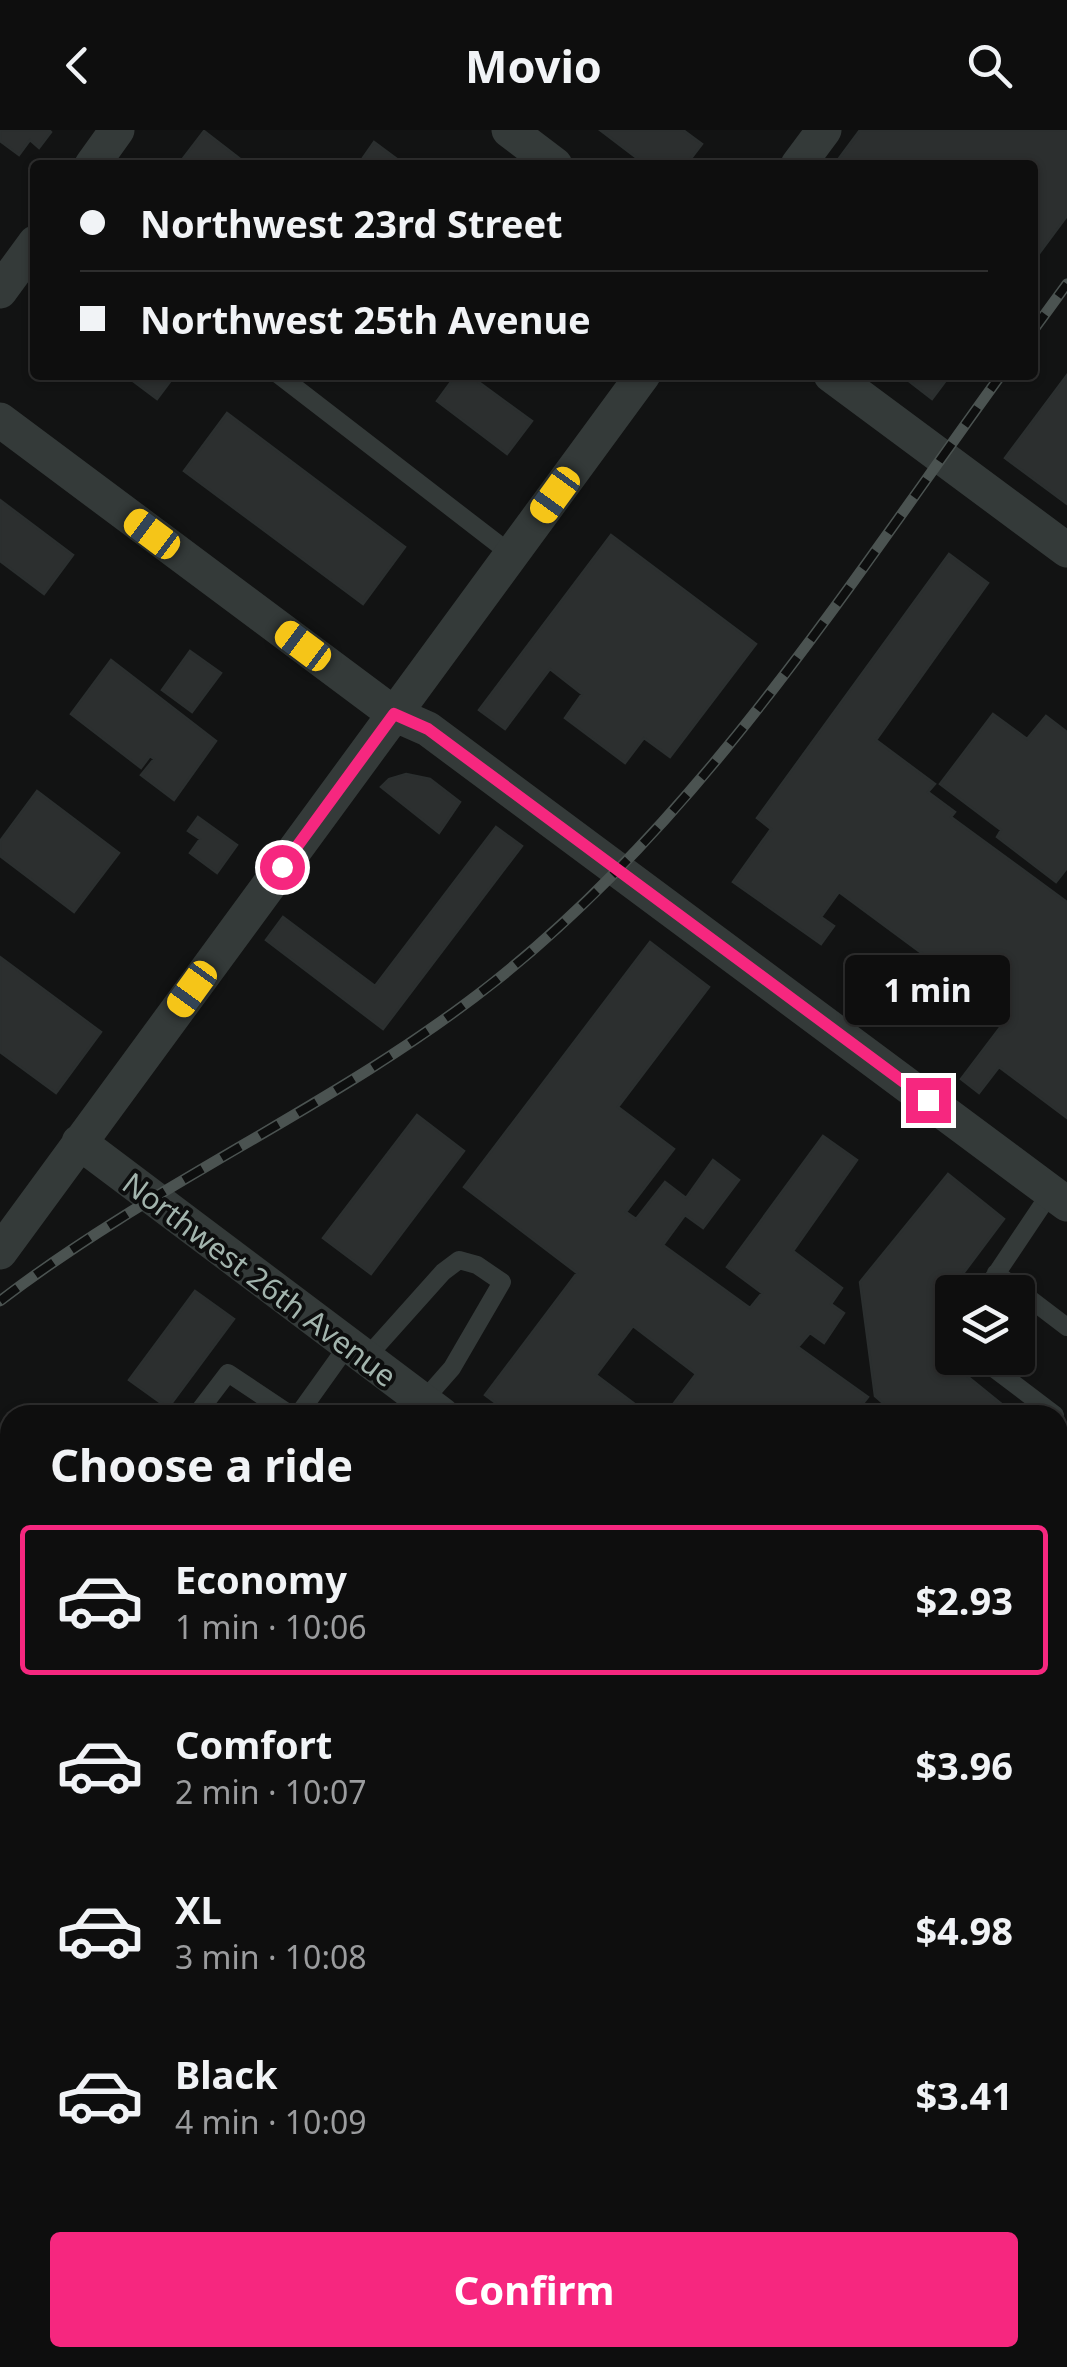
<!DOCTYPE html>
<html lang="en">
<head>
<meta charset="utf-8">
<style>
  :root { --surface:#0e0e0e; --page:#171717; --text:#f1f3f6; --muted:#9b9c9e; --line:#2e2e2e; --accent:#f6277f }
  body { margin:0; font-family:"Noto Sans",sans-serif; background:var(--page); color:var(--text); height:100vh; display:flex; flex-direction:column; font-size:38px; white-space:nowrap }
  * { box-sizing:border-box; margin:0 }
  p { font-size:32px; color:var(--muted) }
  .icon { flex:none; width:55px; height:55px; fill:none; stroke:currentColor; stroke-width:2; stroke-linecap:round; stroke-linejoin:round }
  .map { position:relative; flex:1; overflow:hidden }
  .drawer { position:absolute; left:0px; top:1275px; width:1068px; height:962px; display:flex; flex-direction:column; background:var(--surface); border-radius:30px 30px 0 0; box-shadow:0 2px 8px #0004,0 0 0 2px var(--line) }
  .drawer>* { flex:none }
  .hud { position:absolute; left:30px; top:30px; width:1008px; height:220px; border-radius:10px; box-shadow:0 2px 8px #0004,0 0 0 2px var(--line); display:grid; align-content:center; height:220px; padding:0 50px; background:var(--surface) }
  .tools { position:absolute; left:935px; top:1145px; display:grid; gap:20px }
  .tools a { display:grid; place-items:center; width:100px; height:100px; border-radius:10px; background:var(--surface); box-shadow:0 2px 8px #0004,0 0 0 2px var(--line); font-size:50px }
  .end { position:absolute; width:45px; height:45px; margin:-22px; border:12px solid #f6277f; background:#fff; box-shadow:0 0 0 5px #fff }
  .from { border-radius:50% }
  .bubble { position:absolute; height:70px; border-radius:10px; background:var(--surface); box-shadow:0 2px 8px #0004,0 0 0 2px var(--line); font-size:32px; font-weight:700; line-height:70px; text-align:center }
  .car { position:absolute; width:30px; height:60px; margin:-30px -15px; border-radius:12px; box-shadow:0 0 8px 2px #0007; background:linear-gradient(#f5c518 24%,#345 0 40%,#f5c518 0 76%,#345 0 86%,#f5c518 0) }
  .hud b { display:flex; align-items:center; gap:35px; height:95px; font-size:38px }
  .hud b+b { border-top:2px solid var(--line) }
  .hud i { width:25px; height:25px; background:var(--text) }
  ul { padding:0; list-style:none }
  li { display:flex; align-items:center; gap:30px; height:150px; margin:0 20px 15px; padding:0 30px; border:5px solid transparent; border-radius:10px }
  li div { flex:1 }
  li b { display:block; font-size:38px }
  li em { font-style:normal; font-weight:700 }
  li.current { border-color:var(--accent) }
  li>.icon { width:90px; height:90px; stroke-width:1.5 }
  h2 { padding:0 50px; font-size:45px; line-height:120px }
  .button { display:flex; gap:20px; margin-top:auto; padding:20px 50px }
  .button a { flex:1; height:115px; border-radius:10px; background:var(--accent); color:#fff; font-size:40px; font-weight:700; line-height:115px; text-align:center }
  header { display:flex; justify-content:space-between; align-items:center; height:130px; padding:0 50px; background:var(--surface); font-size:45px; font-weight:700 }
  .map>svg:first-child { display:block }
</style>
</head>
<body>
<header><svg class="icon" aria-label="back" viewBox="0 0 24 24"><path d="M15 5l-7 7 7 7"/></svg>Movio<svg class="icon" aria-label="search" viewBox="0 0 24 24"><circle cx="10" cy="10" r="6"/><path d="M15 15l6 6"/></svg></header>
<div class="map">
<svg width="1067" height="2237" viewBox="0 0 1067 2237">
  <rect width="100%" height="100%" fill="#121313"/>
  <path fill="#2c2f2f" stroke="#2b2f2f" stroke-width="2.5" d="M0,0h49l2,2 -12,16 -9,-8 -11,15 -19,-14z
    M600,0h83l19,14 -16,21h-40z
    M860,0h207v86l-35,47v-98h-198z
    M204,1l44,34h-70z
    M374,12l31,23h-47z
    M125,245h50l-18,24z
    M456,245h13l63,46 -25,33 -70,-53z
    M901,245h49l-18,24z
    M1067,245v129l-62,-46z
    M227,283l178,134 -42,57 -179,-133z
    M0,370l73,55 -29,39 -44,-33z
    M611,405l145,109 -86,113 -26,-19 -19,25 -60,-45 17,-24 -32,-25 -45,60 -26,-19z
    M949,424l39,29 -112,157 59,44 -7,8 27,20 -4,5 116,85v216l-68,-51 -20,26 -18,-14 47,-62 -169,-125 -18,25 13,9 -13,18 -88,-62 38,-53 -14,-11z
    M190,521l31,22 -29,39 -30,-22z
    M111,530l105,81 -42,59 -33,-25 13,-16 -4,-3 -9,12 -70,-54z
    M993,584l34,25 19,-23 21,16v136l-11,14 -59,-45 4,-7 -61,-46z
    M406,644l24,5 30,23 -21,31 -58,-46 8,-8z
    M37,661l82,62 -45,59 -74,-56v-15z
    M198,687l39,28 -20,28 -27,-20 10,-14 -12,-8z
    M496,697l26,19 -139,183 -117,-89 17,-23 92,69z
    M650,812l59,45 -91,120 56,42 -48,63 10,7 29,-37 21,16 27,-38 26,20 -36,48 -18,-13 -22,30 87,63 12,-15 -35,-26 96,-131 34,24 -64,91 49,37 -11,16 13,9 -20,30 -14,-10 -12,14 70,50 -14,18h-189l31,-41 -63,-48 -37,49 44,33 -6,7h-60l-6,-5 -4,5h-52l-27,-20 92,-122 -113,-86z
    M0,827l101,75 -45,61 -56,-41z
    M417,985l47,36 -93,123 -48,-36z
    M948,1044l56,45 -63,84 5,56 69,56h-118l-22,-19 -15,-114z
    M195,1161l39,28 -66,89 -39,-28z
    M1067,1587v104l-9,-7v-84z
    M1058,1696l9,7v141l-9,-7z
    M10,1733v139l-3,5 -7,-5v-126z
    M1058,1958l9,7v266l-9,-8z
    M0,2094l10,8v59l-10,-7z
    M0,2196l10,7v25h43l12,8 6,-8h54l-7,9h-118z
    M257,2228h38l3,2 -5,7h-30l-8,-6z
    M553,2228h139l12,9h-140z"/>
  <g fill="none" stroke-linecap="round" stroke-linejoin="round">
    <path stroke="#343a39" stroke-width="18" d="M279,245l232,179
      M996,1143l71,54
      M984,1162l67,-100
      M366,1228l77,-86 16,-12 18,5 25,17 -50,86 -29,33
      M986,1228l6,9 63,48
      M196,1285l32,-42 63,42
      M298,1285l50,-70
      M1058,1897l9,8
      M0,2034l10,8
      M360,2228l12,9"/>
    <path stroke="#343a39" stroke-width="35" d="M509,0l46,35
      M92,35l25,-35
      M798,35l26,-35
      M0,161l35,-48
      M831,245l236,175
      M0,290l394,294 34,15 639,475
      M79,1012l363,273
      M0,1122l643,-877
      M1058,1446l9,-13
      M0,1990l10,-14
      M460,2237l7,-9"/>
    <path stroke="#56605d" stroke-width="55" d="M0,1566l10,8
      M0,1665l10,7
      M748,2228l13,9
      M876,2228l12,9"/>
    <defs>
      <path id="rail" d="M1032,202l35,-48
        M0,1171c156,-120 340,-197 494,-319 208,-165 353,-395 507,-607"/>
    </defs>
    <use href="#rail" stroke="#4b5351" stroke-width="11"/>
    <use href="#rail" stroke="#0d0e0e" stroke-width="8" stroke-dasharray="22" stroke-linecap="butt"/>
  </g>
  <g fill="none" stroke-linecap="round" stroke-linejoin="round">
    <path stroke="#f6277f" stroke-width="12" d="M282,737l112,-153 34,15 500,371"/>
  </g>
  <g text-anchor="middle" dominant-baseline="central" stroke-width="8" stroke-linejoin="round" paint-order="stroke">
    <g font-size="30" fill="#a2b4ad" stroke="#0d0e0e">
      <text transform="translate(260 1149) rotate(37)">Northwest 26th Avenue</text>
    </g>
  </g>
</svg>
<div class="tools">
<a><svg class="icon" aria-label="layers" viewBox="0 0 24 24"><path d="M12 4l9 5-9 5-9-5zM3 14l9 5 9-5"/></svg></a>
</div>
<i class="end from" style="left:282px;top:737px"></i>
<i class="end" style="left:928px;top:970px"></i>
<div class="bubble" style="left:845px;top:825px;width:165px">1 min</div>
<i class="car" style="left:555px;top:365px;rotate:216deg"></i>
<i class="car" style="left:152px;top:404px;rotate:307deg"></i>
<i class="car" style="left:303px;top:516px;rotate:307deg"></i>
<i class="car" style="left:192px;top:859px;rotate:216deg"></i>
<div class="hud">
<b><i class="from"></i>Northwest 23rd Street</b>
<b><i></i>Northwest 25th Avenue</b>
</div>
<section class="drawer">
<h2>Choose a ride</h2>
<ul>
<li class="current"><svg class="icon" aria-label="car" viewBox="0 0 24 24"><path d="M5 17H2v-5l4-1 3-4h7l3 4 3 1v5h-3M9 17h6M6 11h13"/><circle cx="7" cy="17" r="2"/><circle cx="17" cy="17" r="2"/></svg><div><b>Economy</b><p>1 min · 10:06</p></div><em>$2.93</em></li>
<li><svg class="icon" aria-label="car" viewBox="0 0 24 24"><path d="M5 17H2v-5l4-1 3-4h7l3 4 3 1v5h-3M9 17h6M6 11h13"/><circle cx="7" cy="17" r="2"/><circle cx="17" cy="17" r="2"/></svg><div><b>Comfort</b><p>2 min · 10:07</p></div><em>$3.96</em></li>
<li><svg class="icon" aria-label="car" viewBox="0 0 24 24"><path d="M5 17H2v-5l4-1 3-4h7l3 4 3 1v5h-3M9 17h6M6 11h13"/><circle cx="7" cy="17" r="2"/><circle cx="17" cy="17" r="2"/></svg><div><b>XL</b><p>3 min · 10:08</p></div><em>$4.98</em></li>
<li><svg class="icon" aria-label="car" viewBox="0 0 24 24"><path d="M5 17H2v-5l4-1 3-4h7l3 4 3 1v5h-3M9 17h6M6 11h13"/><circle cx="7" cy="17" r="2"/><circle cx="17" cy="17" r="2"/></svg><div><b>Black</b><p>4 min · 10:09</p></div><em>$3.41</em></li>
</ul>
<div class="button"><a>Confirm</a></div>
</section>
</div>
</body>
</html>
